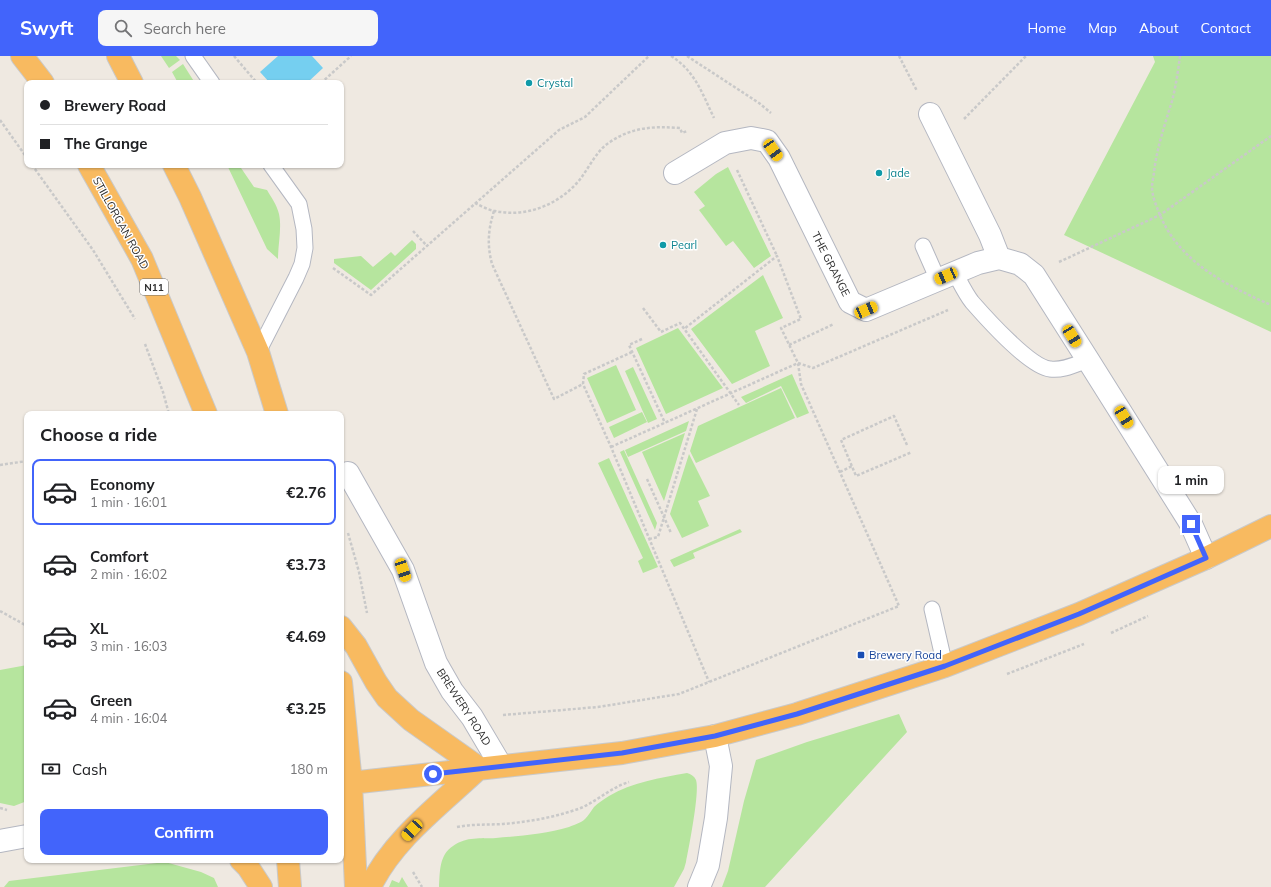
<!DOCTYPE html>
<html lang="en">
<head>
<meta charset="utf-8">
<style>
  :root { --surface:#fff; --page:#f6f6f6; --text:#202124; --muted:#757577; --line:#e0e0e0; --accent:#4264fb }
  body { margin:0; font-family:Mulish,sans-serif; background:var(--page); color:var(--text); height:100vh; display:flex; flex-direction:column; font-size:15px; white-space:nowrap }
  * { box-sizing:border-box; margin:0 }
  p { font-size:13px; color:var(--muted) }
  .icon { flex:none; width:22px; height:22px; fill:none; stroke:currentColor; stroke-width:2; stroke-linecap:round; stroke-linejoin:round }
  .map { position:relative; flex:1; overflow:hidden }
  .details { position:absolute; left:24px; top:355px; width:320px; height:452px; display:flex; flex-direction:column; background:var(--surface); border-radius:8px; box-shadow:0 1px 3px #0004 }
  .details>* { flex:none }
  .hud { position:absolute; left:24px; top:24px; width:320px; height:88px; border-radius:8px; box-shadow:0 1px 3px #0004; display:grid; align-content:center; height:88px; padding:0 16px; background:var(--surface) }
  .end { position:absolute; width:18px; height:18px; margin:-9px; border:5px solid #4264fb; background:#fff; box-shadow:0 0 0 2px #fff }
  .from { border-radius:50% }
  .bubble { position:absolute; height:28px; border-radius:8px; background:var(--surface); box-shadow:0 1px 3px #0004; font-size:13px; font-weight:700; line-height:28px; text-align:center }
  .car { position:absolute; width:12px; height:24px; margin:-12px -6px; border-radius:5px; box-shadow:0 0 3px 1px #0007; background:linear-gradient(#f5c518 24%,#345 0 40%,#f5c518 0 76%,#345 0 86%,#f5c518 0) }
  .hud b { display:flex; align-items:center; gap:14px; height:38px; font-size:15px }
  .hud b+b { border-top:1px solid var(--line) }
  .hud i { width:10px; height:10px; background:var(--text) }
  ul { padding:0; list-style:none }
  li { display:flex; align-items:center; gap:12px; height:66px; margin:0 8px 6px; padding:0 8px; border:2px solid transparent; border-radius:8px }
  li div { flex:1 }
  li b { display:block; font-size:15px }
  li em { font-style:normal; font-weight:700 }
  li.selected { border-color:var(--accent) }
  li>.icon { width:36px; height:36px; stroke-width:1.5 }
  h2 { padding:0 16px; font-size:18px; line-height:48px }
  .pay { display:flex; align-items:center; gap:10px; height:44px; padding:0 16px; font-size:15px }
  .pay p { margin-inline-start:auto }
  .action { display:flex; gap:8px; margin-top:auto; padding:8px 16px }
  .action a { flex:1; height:46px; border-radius:8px; background:var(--accent); color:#fff; font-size:16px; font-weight:700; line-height:46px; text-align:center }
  header { display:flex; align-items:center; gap:24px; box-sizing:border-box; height:56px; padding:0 20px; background:var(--accent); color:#fff }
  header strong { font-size:19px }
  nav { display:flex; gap:22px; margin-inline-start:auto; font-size:14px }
  .search { width:280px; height:36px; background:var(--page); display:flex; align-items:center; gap:10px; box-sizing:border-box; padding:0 14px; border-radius:8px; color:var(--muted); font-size:15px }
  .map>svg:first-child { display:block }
</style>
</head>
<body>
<header>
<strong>Swyft</strong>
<div class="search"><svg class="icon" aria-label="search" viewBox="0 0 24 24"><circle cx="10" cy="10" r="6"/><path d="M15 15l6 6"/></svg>Search here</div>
<nav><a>Home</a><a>Map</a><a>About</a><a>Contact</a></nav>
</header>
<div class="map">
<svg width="1271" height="831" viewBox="0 0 1271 831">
  <rect width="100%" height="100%" fill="#efe9e1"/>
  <path fill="#b6e59e" d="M161,0h15l4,4 -11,8z
    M1153,0h118v276l-207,-97 91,-173z
    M183,8l12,19h-17l-6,-11z
    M227,109h12l15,22 13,3c4,7 10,15 12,24 3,14 -1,30 -1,45l-11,-10z
    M728,111l43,89 -17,12 -21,-27 -7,5 -27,-36 6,-4 -11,-14 22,-18z
    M412,184l4,4v5l-45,41 -37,-27v-4l27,-3 12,11 18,-15 4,4z
    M763,219l20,43 -28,13 15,35 -38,18 -41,-55z
    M678,272l45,60 -57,26 -30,-66z
    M616,309l20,45 -29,13 -20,-45z
    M633,311l24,52 -9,4 -23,-52z
    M792,318l17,39 -12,5 -16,-32 -35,17 -5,-6z
    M781,332l14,30 -99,45 -6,-12 8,-25z
    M642,356l5,10 -33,16 -5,-11z
    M689,365l-3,10 -58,26 -3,-7z
    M685,377l-21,68 -22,-49z
    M624,394l33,73 -2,7 -35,-78z
    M689,398l21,42 -12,5 11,25 -27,12 -12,-24z
    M609,402l49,109 -15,6 -5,-12 5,-3 -45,-95z
    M740,473l2,3 -49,21 2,5 -21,9 -4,-7z
    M27,609v136l-13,5 -14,-3v-133z
    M899,658l8,18 -142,155h-43l6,-16 16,-70 12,-41 51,-18z
    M687,717c4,1 7,3 9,7 4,11 -7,67 -10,82l-2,7 -10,18h-235c1,-15 0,-32 14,-41 14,-10 27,-7 43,-8 24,-2 50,-4 73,-11 4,-2 12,-4 16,-8 3,-3 6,-8 9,-12 4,-4 10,-8 15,-11 23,-14 51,-18 78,-23z
    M165,806l36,10 13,6 4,9h-214l5,-6z
    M402,821l6,10h-19l3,-7 7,3z"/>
  <path fill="#75cff0" d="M278,0h34l11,12 -16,15h-37l-10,-11z"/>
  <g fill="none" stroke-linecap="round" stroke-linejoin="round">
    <defs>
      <path id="service" d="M193,0l19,27
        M923,190l15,34
        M955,217c5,9 10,20 17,29 14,16 58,65 78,67 13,2 26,-5 38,-9
        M258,296l38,-74 6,-14 3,-16 -1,-19 -5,-25 -28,-39
        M932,553l13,57"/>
      <path id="minor" d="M930,58l60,121 9,23
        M675,117l50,-30 26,-5 16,3 12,17 71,144 16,8 112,-47 21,-5 21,6 14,11 54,85 103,164 15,34
        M348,417l55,97 33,93 16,28 20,26 29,49
        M0,785l27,-5"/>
      <path id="tertiary" d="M699,831l9,-22 8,-47 5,-52 -6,-30"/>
      <path id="trunk" d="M22,0l21,27
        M118,0l14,27
        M89,109l53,94 64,155
        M174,109l16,32 68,155 19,62
        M341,571l15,19 20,36 11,16 24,22 68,48
        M341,626l10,101 5,104
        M341,728l281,-31 93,-17 82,-22 148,-48 134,-52 127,-56 65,-32
        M241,804l7,7 13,20
        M288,804l2,27
        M370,831c23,-48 71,-83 109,-119"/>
    </defs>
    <use href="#service" stroke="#b4b7c1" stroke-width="17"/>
    <use href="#minor" stroke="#b4b7c1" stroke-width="24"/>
    <use href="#tertiary" stroke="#b4b7c1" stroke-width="24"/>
    <use href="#trunk" stroke="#c9c9c9" stroke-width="24"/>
    <path stroke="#c9c9c9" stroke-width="2.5" stroke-dasharray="3 2" stroke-linecap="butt" d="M234,0l23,27
      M671,0c24,15 31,37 43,62
      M687,0l72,47 12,10
      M899,0l18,35
      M1180,0c-2,15 -4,30 -8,45 -7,23 -15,46 -18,71 0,4 -2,10 -2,15 0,7 3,16 6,23 18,50 67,75 113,95
      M321,27l30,-27
      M964,63l62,-63
      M0,64l27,38
      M32,109l61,85 42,69
      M737,114l40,86
      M475,147c6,3 13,7 20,8 32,7 66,-7 86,-33 9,-12 16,-28 29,-36 22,-15 44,-16 70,-14l2,5 5,-2
      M494,155c-6,19 -7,34 -2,53l62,135 29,-15
      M413,175l14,15
      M1059,206l101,-47 111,-79
      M333,212l38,27 188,-165 26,-13 64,-61
      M643,252l18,24 19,-9 59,82
      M642,283l-13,6 36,78
      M145,288l18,48 6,22
      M789,289l45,-21
      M632,296l-48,22 -1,10 28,63 98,235
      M907,389l-13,-29 -53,24 15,36 56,-24
      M611,391l187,-84 15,5 135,-58
      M0,409l27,-4
      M840,416l12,-6
      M647,423l24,54
      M348,477l11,39 8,41
      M649,483l9,-2 39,-128
      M0,555l27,15
      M1111,577l37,-17
      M1007,618l77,-30
      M503,659l95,-8 81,-13 220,-88 -98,-222 -3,-21 -17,-35 20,-9 -24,-63 -93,73
      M0,752l7,2
      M457,771c15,-3 30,-2 46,-3 24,-2 48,-6 72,-14 18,-5 34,-22 54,-28
      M413,816l9,15"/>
    <use href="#service" stroke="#fff" stroke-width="15"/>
    <use href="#minor" stroke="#fff" stroke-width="22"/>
    <use href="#tertiary" stroke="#fff" stroke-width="22"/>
    <use href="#trunk" stroke="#f8ba60" stroke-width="22"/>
  </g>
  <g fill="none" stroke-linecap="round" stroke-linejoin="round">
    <path stroke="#4264fb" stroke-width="5" d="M433,718l189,-21 93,-17 82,-22 148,-48 134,-52 127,-56 -15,-34"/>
  </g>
  <g fill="#0f9aa8" stroke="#fff" stroke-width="1.5">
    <circle cx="529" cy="27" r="4"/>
    <circle cx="879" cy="117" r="4"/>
    <circle cx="663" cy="189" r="4"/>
  </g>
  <rect fill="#1a4fb4" stroke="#fff" stroke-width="1.5" x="857" y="595" width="8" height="8" rx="2"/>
  <g text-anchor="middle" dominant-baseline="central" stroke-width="3" stroke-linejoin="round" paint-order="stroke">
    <rect fill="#fff" stroke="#6d6d6d" stroke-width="1" x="140" y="223" width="28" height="16" rx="3"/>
    <g font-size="10" font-weight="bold" fill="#2e2e2e">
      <text x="154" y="231">N11</text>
    </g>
    <g font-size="11" fill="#0d838f" stroke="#fff" text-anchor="start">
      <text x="537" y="27">Crystal</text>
      <text x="887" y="117">Jade</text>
      <text x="671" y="189">Pearl</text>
    </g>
    <g font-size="11" fill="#2e2e2e" stroke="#fff">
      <text transform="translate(121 167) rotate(61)">STILLORGAN ROAD</text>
      <text transform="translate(831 208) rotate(63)">THE GRANGE</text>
      <text transform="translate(464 651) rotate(57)">BREWERY ROAD</text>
    </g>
    <g font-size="11" fill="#164399" stroke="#fff" text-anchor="start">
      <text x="869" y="599">Brewery Road</text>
    </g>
  </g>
</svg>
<i class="end from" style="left:433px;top:718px"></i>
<i class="end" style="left:1191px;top:468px"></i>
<div class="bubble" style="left:1158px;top:410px;width:66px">1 min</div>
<i class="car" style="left:773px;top:94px;rotate:145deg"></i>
<i class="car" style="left:946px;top:220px;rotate:247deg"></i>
<i class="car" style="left:866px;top:254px;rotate:67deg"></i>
<i class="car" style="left:1072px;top:280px;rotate:148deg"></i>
<i class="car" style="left:1124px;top:361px;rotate:148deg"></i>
<i class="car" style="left:403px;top:514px;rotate:161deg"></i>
<i class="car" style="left:412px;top:774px;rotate:223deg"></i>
<div class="hud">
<b><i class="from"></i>Brewery Road</b>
<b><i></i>The Grange</b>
</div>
<section class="details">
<h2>Choose a ride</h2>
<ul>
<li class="selected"><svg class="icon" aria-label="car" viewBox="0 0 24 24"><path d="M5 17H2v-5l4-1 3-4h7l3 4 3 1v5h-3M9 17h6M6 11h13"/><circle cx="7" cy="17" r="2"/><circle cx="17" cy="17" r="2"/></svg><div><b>Economy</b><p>1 min · 16:01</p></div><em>€2.76</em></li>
<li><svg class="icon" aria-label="car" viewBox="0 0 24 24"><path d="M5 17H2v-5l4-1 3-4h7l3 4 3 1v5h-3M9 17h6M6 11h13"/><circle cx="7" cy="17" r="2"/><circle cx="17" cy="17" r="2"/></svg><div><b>Comfort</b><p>2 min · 16:02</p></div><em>€3.73</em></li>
<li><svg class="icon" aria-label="car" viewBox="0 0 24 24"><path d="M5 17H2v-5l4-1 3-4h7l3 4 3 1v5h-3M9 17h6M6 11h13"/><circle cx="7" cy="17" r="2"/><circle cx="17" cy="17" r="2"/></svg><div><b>XL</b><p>3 min · 16:03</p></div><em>€4.69</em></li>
<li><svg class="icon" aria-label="car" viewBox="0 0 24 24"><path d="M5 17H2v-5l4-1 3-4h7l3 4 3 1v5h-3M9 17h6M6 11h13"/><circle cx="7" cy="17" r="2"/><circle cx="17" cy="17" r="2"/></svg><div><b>Green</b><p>4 min · 16:04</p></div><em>€3.25</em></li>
</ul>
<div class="pay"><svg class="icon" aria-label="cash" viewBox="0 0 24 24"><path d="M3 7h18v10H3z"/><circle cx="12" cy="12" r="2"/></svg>Cash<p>180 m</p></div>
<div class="action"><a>Confirm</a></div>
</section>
</div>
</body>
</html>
